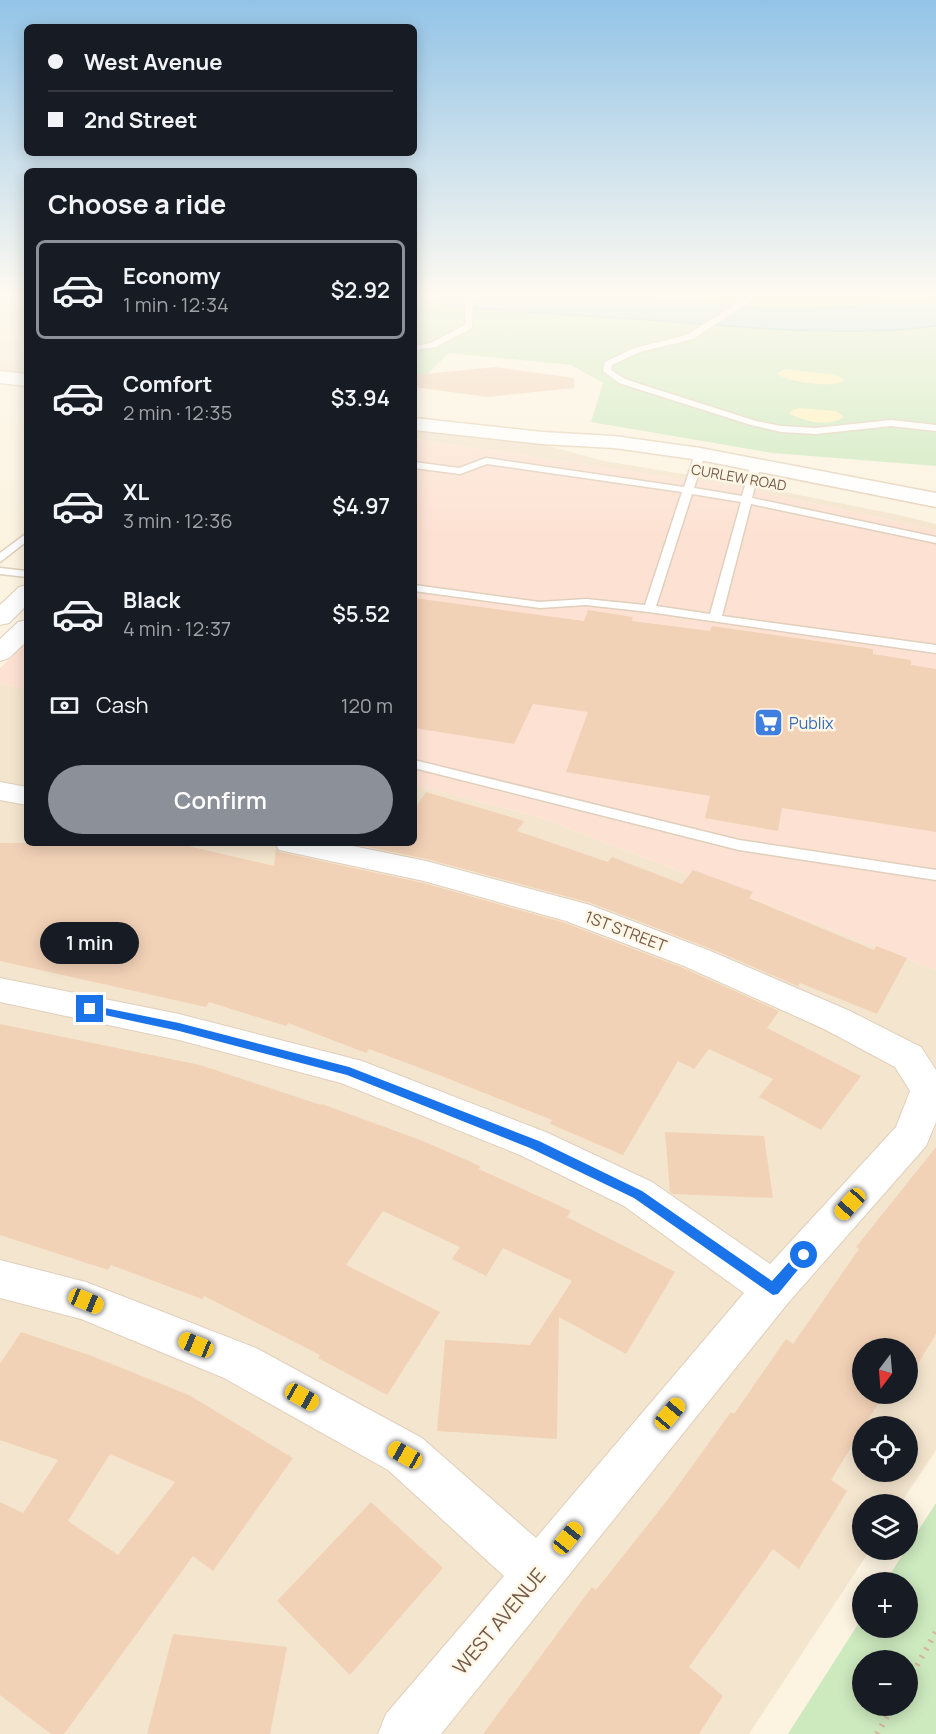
<!DOCTYPE html>
<html lang="en">
<head>
<meta charset="utf-8">
<style>
  :root { --surface:#171b24; --page:#20242c; --text:#f1f3f6; --muted:#9ea1a6; --line:#363941; --accent:#8c9099 }
  body { margin:0; font-family:Manrope,sans-serif; background:var(--page); color:var(--text); height:100vh; display:flex; flex-direction:column; font-size:22px; white-space:nowrap }
  * { box-sizing:border-box; margin:0 }
  p { font-size:20px; color:var(--muted) }
  .icon { flex:none; width:33px; height:33px; fill:none; stroke:currentColor; stroke-width:2; stroke-linecap:round; stroke-linejoin:round }
  .map { position:relative; flex:1; overflow:hidden }
  .panel { position:absolute; left:24px; top:168px; width:393px; height:678px; display:flex; flex-direction:column; background:var(--surface); border-radius:9px; box-shadow:0 3px 15px #0003 }
  .panel>* { flex:none }
  .hud { position:absolute; left:24px; top:24px; width:393px; height:132px; border-radius:9px; box-shadow:0 3px 15px #0003; display:grid; align-content:center; height:132px; padding:0 24px; background:var(--surface) }
  .needle { width:39px; rotate:196deg }
  .fabs { position:absolute; left:852px; top:1338px; display:grid; gap:12px }
  .fabs a { display:grid; place-items:center; width:66px; height:66px; border-radius:50%; background:var(--surface); box-shadow:0 3px 15px #0003; font-size:30px }
  .end { position:absolute; width:27px; height:27px; margin:-14px; border:8px solid #1a73e8; background:#fff; box-shadow:0 0 0 3px #fff }
  .from { border-radius:50% }
  .bubble { position:absolute; height:42px; border-radius:21px; background:var(--surface); box-shadow:0 3px 15px #0003; font-size:20px; font-weight:600; line-height:42px; text-align:center }
  .car { position:absolute; width:18px; height:36px; margin:-18px -9px; border-radius:8px; box-shadow:0 0 4px 2px #0007; background:linear-gradient(#f5c518 24%,#345 0 40%,#f5c518 0 76%,#345 0 86%,#f5c518 0) }
  .hud b { display:flex; align-items:center; gap:21px; height:57px; font-size:22px }
  .hud b+b { border-top:2px solid var(--line) }
  .hud i { width:15px; height:15px; background:var(--text) }
  ul { padding:0; list-style:none }
  li { display:flex; align-items:center; gap:18px; height:99px; margin:0 12px 9px; padding:0 12px; border:3px solid transparent; border-radius:9px }
  li div { flex:1 }
  li b { display:block; font-size:22px }
  li em { font-style:normal; font-weight:600 }
  li.on { border-color:var(--accent) }
  li>.icon { width:54px; height:54px; stroke-width:1.5 }
  h2 { padding:0 24px; font-size:27px; line-height:72px }
  .pay { display:flex; align-items:center; gap:15px; height:66px; padding:0 24px; font-size:22px }
  .pay p { margin-inline-start:auto }
  .primary-button { display:flex; gap:12px; margin-top:auto; padding:12px 24px }
  .primary-button a { flex:1; height:69px; border-radius:36px; background:var(--accent); color:#fff; font-size:24px; font-weight:600; line-height:69px; text-align:center }
  .map>svg:first-child { display:block }
</style>
</head>
<body>
<div class="map">
<svg width="936" height="1734" viewBox="0 0 936 1734">
  <rect width="100%" height="100%" fill="#fcf3e0"/>
  <path fill="#f4e5ce" fill-rule="evenodd" d="M0,293h27v82l-27,-3z
    M414,429l124,14 66,18 145,24 150,30 37,9v6l-193,-42 -329,-49z
    M0,683l27,7v153h387v-58l122,31 400,154v480l-36,54h-38v46h8l-121,184h-749zM862,1348h46v46h-46zM862,1426h46v46h-46z"/>
  <path fill="#fde2d3" d="M414,439l329,49 193,42v440l-400,-154 -122,-31z
    M27,642v48l-27,-7v-15z"/>
  <path fill="#cde9be" fill-rule="evenodd" d="M414,293h522v173l-163,-13 -182,-31 12,-39 -32,-18 -122,-12 -35,34z
    M936,1503v231h-148l74,-116v10h46v-46h-23zM862,1660h46v46h-46z"/>
  <path fill="#fdf1b9" d="M784,369l53,6 8,5c-10,9 -57,2 -68,-6z
    M799,408l37,3 8,6c-14,10 -39,5 -54,-3l2,-4z"/>
  <path fill="#b4dce6" stroke="#9acbd7" stroke-width="1.5" d="M414,293h195l153,16 75,-1 67,-5 32,2v21c-94,12 -192,1 -286,-6 -79,-6 -158,-8 -236,-19z"/>
  <path fill="#f2d2b7" fill-rule="evenodd" d="M495,367l79,11v10l-87,9 -73,-10v-12z
    M414,598l170,23 4,-11 45,7 -1,4 78,10 2,-5 161,23v5l38,6v5l25,4v163l-154,-24 -4,23 -73,-13 5,-22 -144,-24 22,-60 -55,-8 -19,40 -100,-16z
    M426,792l98,29 -7,10 91,31 4,-5 70,27 11,-14 60,22 -4,6 125,52 2,-4 31,12 -30,56 -77,-31 -2,3 -89,-38 -118,-45 -164,-44 -78,-16h65v-33z
    M0,843h175l99,23 2,-17 3,3 144,31 142,40 118,45 96,43 -12,17 94,48 -40,54 -62,-33 14,-18 -64,-30 -15,20 -16,-8 -55,94 -73,-31 2,-4 -113,-45 -70,-26 -3,4 -78,-30 -2,3 -77,-24 -3,5 -206,-46z
    M0,1024l200,41 121,40 1,-1 101,37 57,25 -1,3 92,42 -4,6 108,55 -49,82 -67,-37 -2,122 -120,-8 8,-91 85,5 42,-64 -69,-33 -17,28 -34,-17 8,-12 -77,-36 -37,54 94,47 -53,83 -69,-37 2,-3 -116,-59 -2,3 -91,-34 -3,5 -108,-35z
    M665,1132l99,4 9,62 -100,-4 -3,-2z
    M936,1147v187l-28,46v-32h-46v46h22l-53,86 16,11 -48,78 -26,-20 -84,118 34,29 -24,38h-216l109,-147 4,3 73,-92 62,-86 3,2 52,-75 7,5 66,-95 -3,-2z
    M21,1332l71,24 97,39 104,63 -80,113 -20,-15 -129,178h-13l-51,-39v-193l23,11 35,-53 -58,-20v-76zM110,1454l65,28 -57,73 -50,-34z
    M371,1502l72,66 -93,107 -73,-74z
    M173,1634l114,13 -17,87h-123z"/>
  <g fill="none" stroke-linecap="round" stroke-linejoin="round">
    <defs>
      <path id="service" d="M465,293h8l-1,35 -36,19 -22,3v-4l17,-3 34,-18z
        M754,293h9l-70,46 -53,13 -28,13 -1,5 14,9 18,6 113,36 25,5 35,2 75,-8 45,5v6l-45,-5 -75,8 -35,-2 -30,-7 -132,-42 -16,-12 2,-9 29,-14 53,-13z
        M700,451l5,3 -11,34 48,8 9,-32 5,-3 5,3 -9,34 184,39v6l-185,-39 -29,112 214,29v8l-287,-41 -63,-7 -46,3 -126,-17v-6l126,17 46,-3 59,6 37,-113 -195,-28 -27,10 -46,-6v-6l45,6 27,-10 198,29 11,-33zM692,494l49,8 -31,112 -54,-8z
        M27,533v8l-27,21v-9z
        M0,568l27,3v6l-27,-3z
        M414,760l325,80 197,30v10l-197,-30 -325,-82z"/>
      <path id="minor" d="M27,585v20l-18,18 -9,2v-20l19,-18z
        M27,620v21l-18,17 -9,3v-22l18,-17z
        M0,782l27,5v18l-27,-5z
        M275,843h63l88,18 164,44 118,45 142,61 71,36 15,23v52l-10,24 -138,157 -347,431h-63l8,-20 118,-138 -116,-106 -164,-92 -143,-59 -81,-21v-38l86,22 170,66 166,90 114,100 208,-245 -120,-87 -104,-51 -179,-72 -162,-43 -179,-38v-24l179,36 183,47 186,72 104,49 118,82 126,-137 14,-36 -15,-24 -71,-38 -140,-63 -118,-45 -142,-40 -145,-31z"/>
      <path id="secondary" d="M0,371l27,3v12l-27,-3z
        M414,418l128,14 72,4 86,12 236,45v14l-236,-47 -86,-12 -72,-4 -128,-14z"/>
    </defs>
    <use href="#service" stroke="#e0cfbc" stroke-width="3"/>
    <use href="#minor" stroke="#e0cfbc" stroke-width="2"/>
    <use href="#secondary" stroke="#e7d2bb" stroke-width="3"/>
    <path stroke="#d6b59b" stroke-width="6" stroke-dasharray="2 7" stroke-linecap="butt" d="M908,1681l28,-49
      M877,1734l16,-28"/>
    <use href="#service" fill="#fff" fill-rule="evenodd"/>
    <use href="#minor" fill="#fff" fill-rule="evenodd"/>
    <use href="#secondary" fill="#fff" fill-rule="evenodd"/>
  </g>
  <linearGradient id="sky" x2="0" y2="1"><stop stop-color="#93c4e7"/><stop offset="0.55" stop-color="#fefaf1"/><stop offset="1" stop-color="#fefaf1" stop-opacity="0"/></linearGradient>
  <rect width="936" height="536" fill="url(#sky)"/>
  <path fill="#1a73e8" d="M90,1005l89,18 170,44 190,74 103,50 130,90 27,-30h9l2,4 -32,39 -5,1 -139,-97 -104,-50 -183,-73 -168,-44 -93,-20v-5z"/>
  <defs>
    <symbol id="supermarket-square" viewBox="-11 -11 22 22"><rect x="-9" y="-9" width="18" height="18" rx="4" fill="#3f7fe0" stroke="#fff6e6"/><path d="M-6-5.5h2.5l.6 2H6L4.5 2H-2.5L-4.4-4H-6ZM-1.5 3.2a1.3 1.3 0 1 0 .1 0ZM3 3.2a1.3 1.3 0 1 0 .1 0Z" fill="#fff"/></symbol>
  </defs>
  <g fill-rule="evenodd">
    <use href="#supermarket-square" x="752" y="706" width="33" height="33"/>
  </g>
  <g text-anchor="middle" dominant-baseline="central" stroke-width="5" stroke-linejoin="round" paint-order="stroke">
    <g font-size="14" fill="#735947" stroke="#fff6e6">
      <text transform="translate(739 477) rotate(10)">CURLEW ROAD</text>
    </g>
    <g font-size="16" fill="#366cbe" stroke="#fff6e6" text-anchor="start">
      <text x="789" y="723">Publix</text>
    </g>
    <g font-size="16" fill="#735947" stroke="#fff6e6">
      <text transform="translate(626 931) rotate(21)">1ST STREET</text>
    </g>
    <g font-size="20" fill="#735947" stroke="#fff6e6">
      <text transform="translate(499 1621) rotate(-50)">WEST AVENUE</text>
    </g>
  </g>
</svg>
<div class="fabs">
<a><svg class="needle" viewBox="-14 -14 28 28"><path d="M0-13l5 13h-10z" fill="#e53935"/><path d="M0 13l5-13h-10z" fill="#9ea1a6"/></svg></a>
<a><svg class="icon" aria-label="locate" viewBox="0 0 24 24"><circle cx="12" cy="12" r="6"/><path d="M12 2v4M12 18v4M2 12h4M18 12h4"/></svg></a>
<a><svg class="icon" aria-label="layers" viewBox="0 0 24 24"><path d="M12 4l9 5-9 5-9-5zM3 14l9 5 9-5"/></svg></a>
<a>+</a>
<a>−</a>
</div>
<i class="end from" style="left:804px;top:1255px"></i>
<i class="end" style="left:90px;top:1009px"></i>
<div class="bubble" style="left:40px;top:922px;width:99px">1 min</div>
<i class="car" style="left:850px;top:1204px;rotate:222deg"></i>
<i class="car" style="left:86px;top:1301px;rotate:112deg"></i>
<i class="car" style="left:196px;top:1345px;rotate:292deg"></i>
<i class="car" style="left:302px;top:1397px;rotate:119deg"></i>
<i class="car" style="left:670px;top:1414px;rotate:40deg"></i>
<i class="car" style="left:405px;top:1455px;rotate:299deg"></i>
<i class="car" style="left:568px;top:1538px;rotate:39deg"></i>
<div class="hud">
<b><i class="from"></i>West Avenue</b>
<b><i></i>2nd Street</b>
</div>
<section class="panel">
<h2>Choose a ride</h2>
<ul>
<li class="on"><svg class="icon" aria-label="car" viewBox="0 0 24 24"><path d="M5 17H2v-5l4-1 3-4h7l3 4 3 1v5h-3M9 17h6M6 11h13"/><circle cx="7" cy="17" r="2"/><circle cx="17" cy="17" r="2"/></svg><div><b>Economy</b><p>1 min · 12:34</p></div><em>$2.92</em></li>
<li><svg class="icon" aria-label="car" viewBox="0 0 24 24"><path d="M5 17H2v-5l4-1 3-4h7l3 4 3 1v5h-3M9 17h6M6 11h13"/><circle cx="7" cy="17" r="2"/><circle cx="17" cy="17" r="2"/></svg><div><b>Comfort</b><p>2 min · 12:35</p></div><em>$3.94</em></li>
<li><svg class="icon" aria-label="car" viewBox="0 0 24 24"><path d="M5 17H2v-5l4-1 3-4h7l3 4 3 1v5h-3M9 17h6M6 11h13"/><circle cx="7" cy="17" r="2"/><circle cx="17" cy="17" r="2"/></svg><div><b>XL</b><p>3 min · 12:36</p></div><em>$4.97</em></li>
<li><svg class="icon" aria-label="car" viewBox="0 0 24 24"><path d="M5 17H2v-5l4-1 3-4h7l3 4 3 1v5h-3M9 17h6M6 11h13"/><circle cx="7" cy="17" r="2"/><circle cx="17" cy="17" r="2"/></svg><div><b>Black</b><p>4 min · 12:37</p></div><em>$5.52</em></li>
</ul>
<div class="pay"><svg class="icon" aria-label="cash" viewBox="0 0 24 24"><path d="M3 7h18v10H3z"/><circle cx="12" cy="12" r="2"/></svg>Cash<p>120 m</p></div>
<div class="primary-button"><a>Confirm</a></div>
</section>
</div>
</body>
</html>
